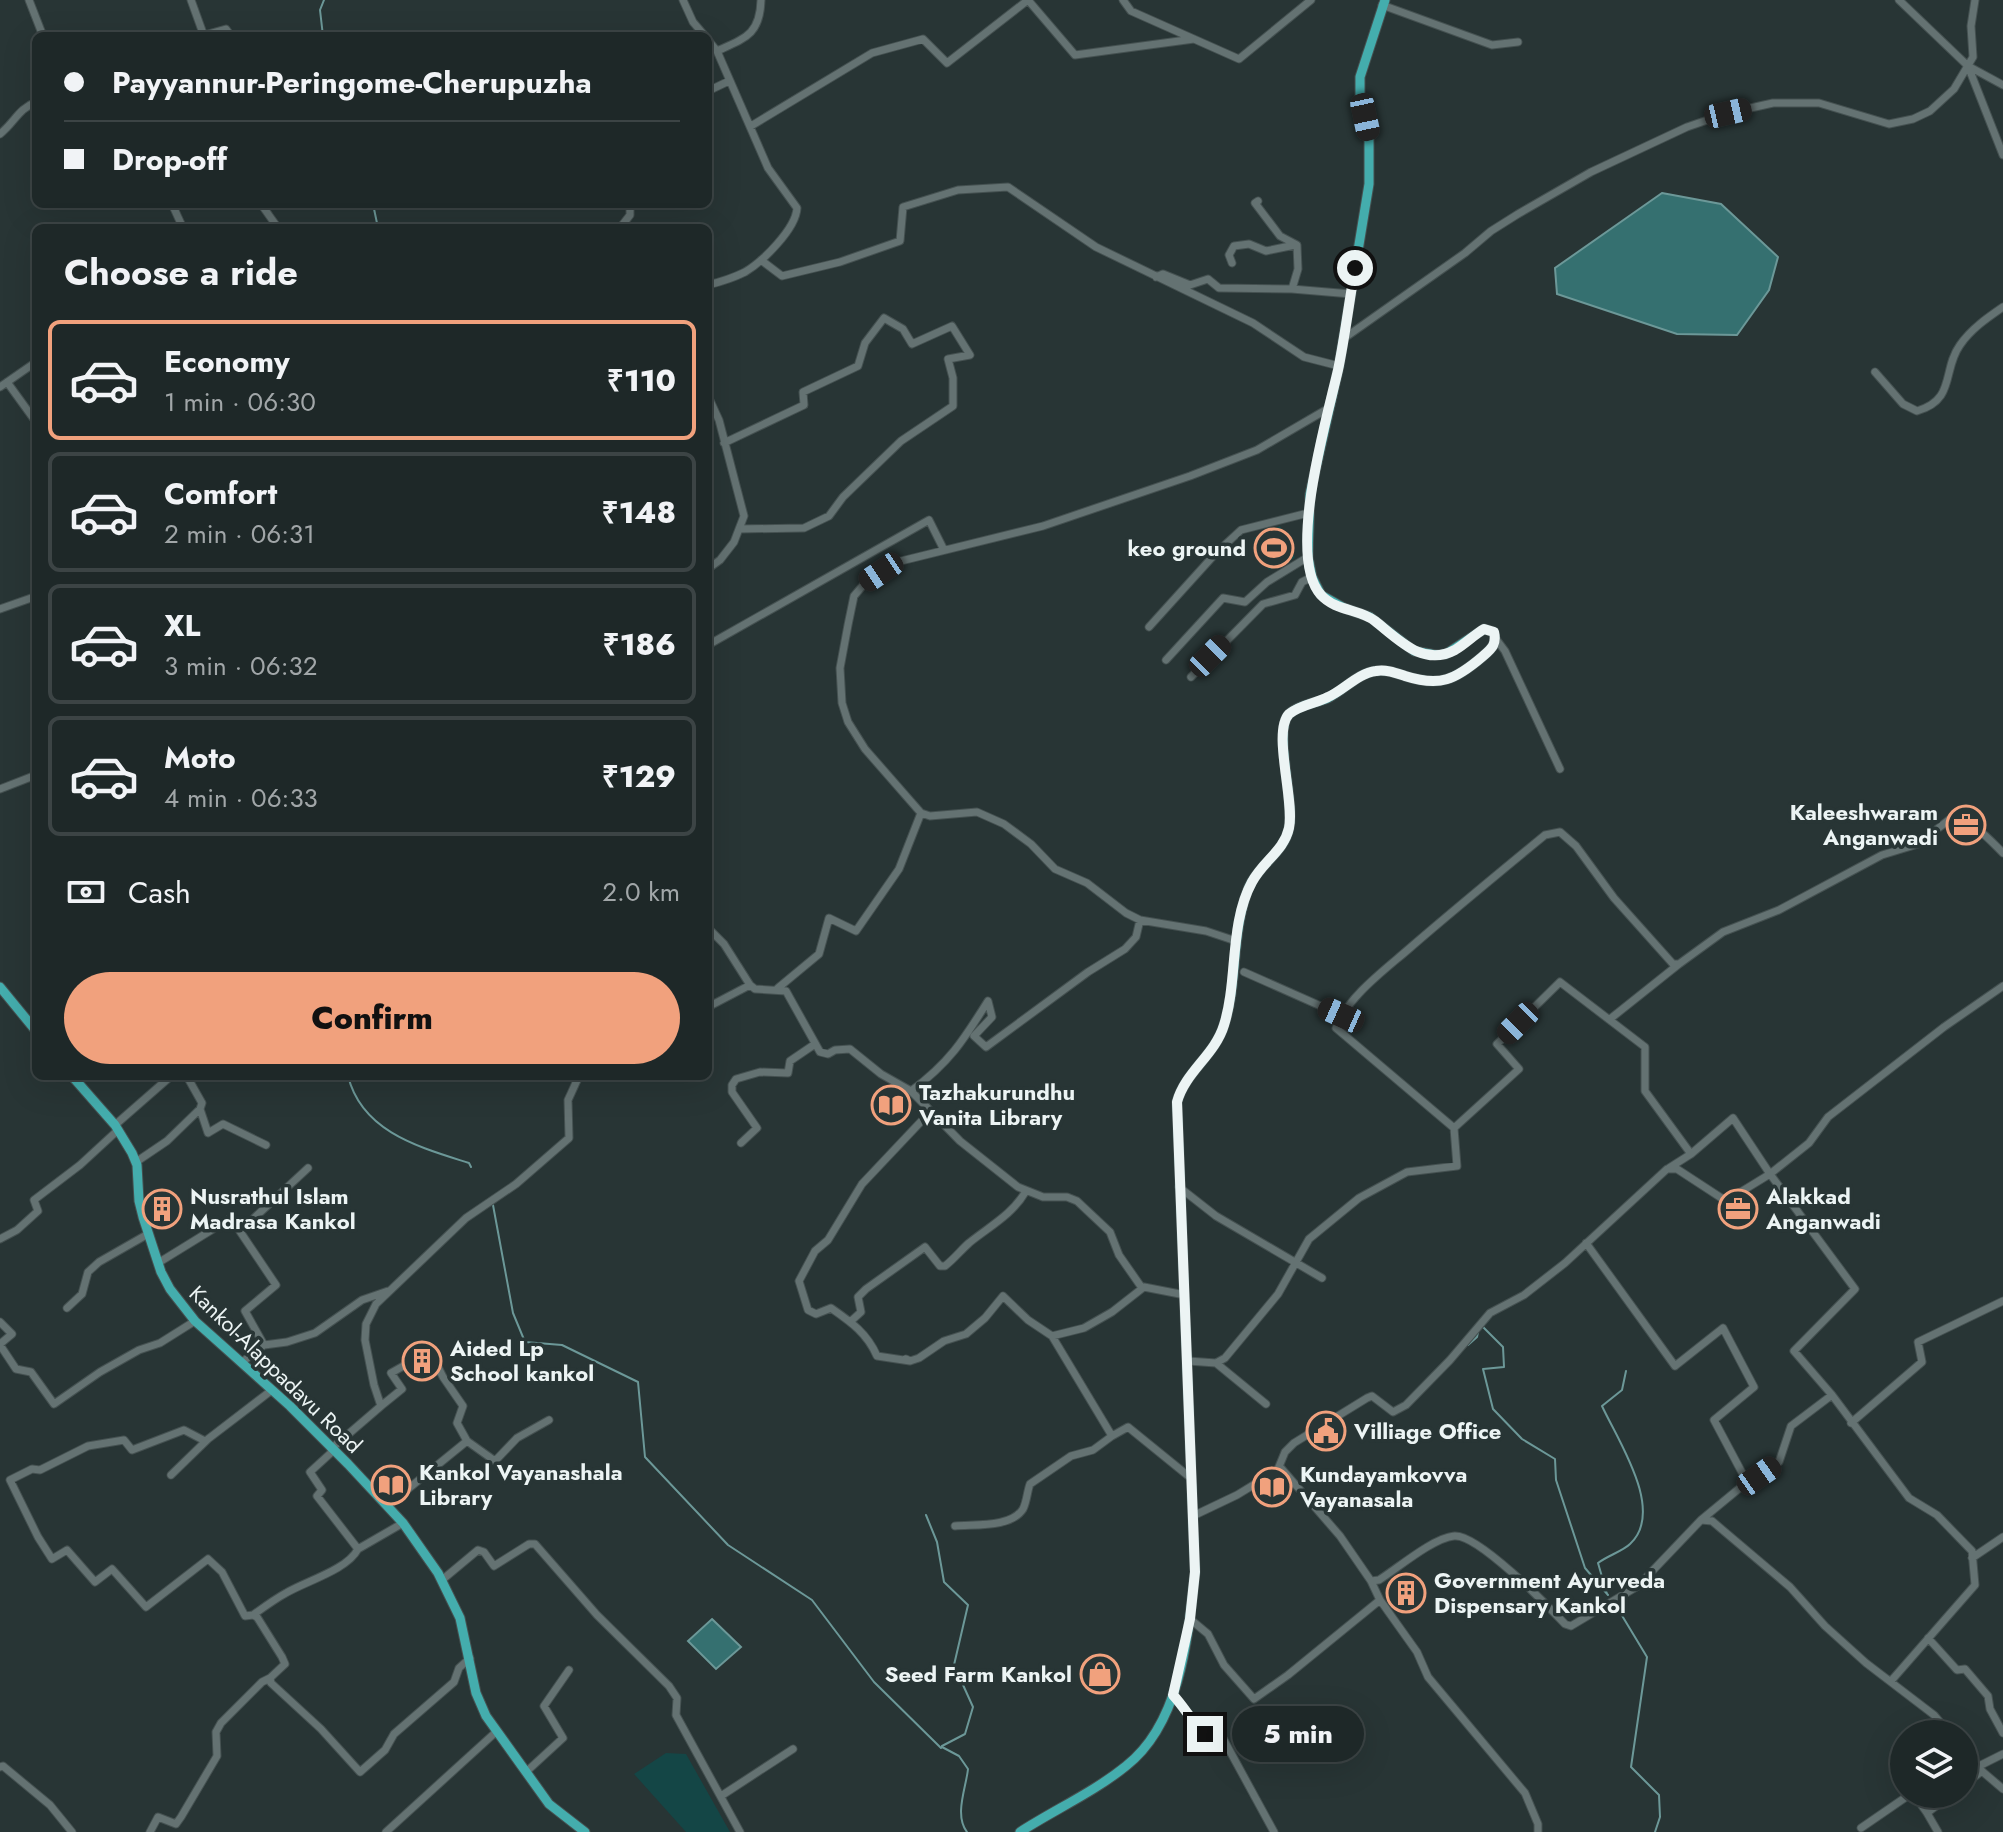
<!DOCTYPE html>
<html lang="en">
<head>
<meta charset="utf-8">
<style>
  :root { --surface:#1e2828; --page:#2b3434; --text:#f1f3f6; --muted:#a1a6a8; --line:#3c4445; --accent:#f1a17d }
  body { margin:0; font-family:Jost,sans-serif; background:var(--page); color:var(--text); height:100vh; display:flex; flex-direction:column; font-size:30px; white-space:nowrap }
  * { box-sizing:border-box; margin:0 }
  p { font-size:26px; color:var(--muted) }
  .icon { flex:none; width:44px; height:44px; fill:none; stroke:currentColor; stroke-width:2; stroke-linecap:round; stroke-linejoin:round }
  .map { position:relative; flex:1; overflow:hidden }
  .details { position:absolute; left:32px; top:224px; width:680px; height:856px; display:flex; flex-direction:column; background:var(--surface); border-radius:12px; box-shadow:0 8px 32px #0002,0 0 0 2px var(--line) }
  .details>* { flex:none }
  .banner { position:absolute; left:32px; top:32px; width:680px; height:176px; border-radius:12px; box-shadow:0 8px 32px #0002,0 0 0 2px var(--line); display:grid; align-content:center; height:176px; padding:0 32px; background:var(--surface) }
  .fabs { position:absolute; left:1890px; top:1720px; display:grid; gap:16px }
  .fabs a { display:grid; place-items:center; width:88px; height:88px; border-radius:50%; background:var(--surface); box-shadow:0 8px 32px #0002,0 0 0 2px var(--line); font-size:40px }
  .end { position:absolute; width:36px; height:36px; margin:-18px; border:10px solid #ecf4f4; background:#111; box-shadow:0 0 0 4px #111 }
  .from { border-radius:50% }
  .bubble { position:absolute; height:56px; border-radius:28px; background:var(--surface); box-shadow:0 8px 32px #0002,0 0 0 2px var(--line); font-size:26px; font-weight:800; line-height:56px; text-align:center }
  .car { position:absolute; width:24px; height:48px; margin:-24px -12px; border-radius:10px; box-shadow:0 0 6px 2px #0007; background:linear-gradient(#222 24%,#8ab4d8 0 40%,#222 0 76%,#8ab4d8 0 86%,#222 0) }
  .banner b { display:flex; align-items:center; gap:28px; height:76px; font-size:30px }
  .banner b+b { border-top:2px solid var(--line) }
  .banner i { width:20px; height:20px; background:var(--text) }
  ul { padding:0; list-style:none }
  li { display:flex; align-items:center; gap:24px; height:120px; margin:0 16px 12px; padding:0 16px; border:4px solid var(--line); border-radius:12px }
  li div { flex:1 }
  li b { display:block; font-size:30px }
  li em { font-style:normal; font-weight:800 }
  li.current { border-color:var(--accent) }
  li>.icon { width:72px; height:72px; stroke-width:1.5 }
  h2 { padding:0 32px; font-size:36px; line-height:96px }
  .pay { display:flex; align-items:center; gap:20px; height:88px; padding:0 32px; font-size:30px }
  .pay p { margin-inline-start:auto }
  .action { display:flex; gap:16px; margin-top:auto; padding:16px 32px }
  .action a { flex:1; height:92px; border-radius:48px; background:var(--accent); color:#111; font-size:32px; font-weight:800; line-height:92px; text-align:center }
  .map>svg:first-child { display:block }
</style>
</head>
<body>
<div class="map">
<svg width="2003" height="1832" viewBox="0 0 2003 1832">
  <rect width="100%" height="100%" fill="#283535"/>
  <path fill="#144646" d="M1280,526l15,32 -26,12 -15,-32z
    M666,1753l20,1 44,78h-44l-52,-58z"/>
  <path fill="#357070" stroke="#6c9898" stroke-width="2" d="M1662,193l59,11 57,53 -9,33 -32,45 -60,-1 -120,-40 -2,-26z
    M712,1619l29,28 -25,22 -28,-28z"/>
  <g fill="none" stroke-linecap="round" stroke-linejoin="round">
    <path stroke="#6c9898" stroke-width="2" d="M323,36l-3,-26 4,-10
      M373,204l5,24
      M348,1076c14,56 71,71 121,87l2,4
      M493,1205l20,108 12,29 37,3 76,37 7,75 83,88 84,55 62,82 67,66
      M1481,1325l22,22 1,20 -21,2 10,40 29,30 33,20 1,21 29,88 23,27
      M1468,1345l9,-8 1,-5
      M926,1515l11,27 7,40 24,23 -14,60 19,42 -8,27 -23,12
      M1607,1594l-9,-31c9,-7 25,-12 32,-19 36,-33 -13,-105 -28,-138l20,-16 4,-19
      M1615,1604l32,53 -16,110 28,28 1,22 -5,15
      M942,1747l17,9 9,13c-2,19 -14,46 -1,63"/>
    <defs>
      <path id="minor" d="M29,0l14,36
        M191,0l13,36
        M683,0l10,22 12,14
        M1123,0l8,11 108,48 72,-59
        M1899,0l69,66 35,89
        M1382,5l110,40 26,-3
        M201,36l25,-7 5,7
        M708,40l9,11 51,117 29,40c-1,21 -35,54 -52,64 -12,6 -25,10 -37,13
        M717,51c29,-13 43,-17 44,-51
        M1968,66l35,19
        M708,91l21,-10
        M751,126l121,-73 51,-14 24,24 81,-63 47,55 119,-16
        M0,134c15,-12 18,-25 36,-32
        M1258,201l-3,2 25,33 17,9 1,24 -6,20
        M172,204l11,24
        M261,204l17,24
        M620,228l10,-13v-11
        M761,260l21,16 58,-14 60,-21 3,-34 55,-17 50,-3 88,60 157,76 51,34 35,9
        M1232,263l-3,-8 5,-9 15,-2 17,7 29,-6
        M1156,277l7,-3 27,11 18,-6 11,9 73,1 59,5
        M1343,339l122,-86 26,-22 27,-17 73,-42 96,-45 41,-14 45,-10h46l70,21 24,-5 17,-8 24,-22 19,-32 -2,-31 4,-26
        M1875,372l28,32 14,7c39,-11 25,-41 43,-66 11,-16 27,-27 43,-38
        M7,382l29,40
        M0,387l36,-25
        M708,396l11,24 25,96 -10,26 -14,18 -11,8 -1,4
        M724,443l80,-38 -1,-13 55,-26 7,-23 19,-25 19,11 9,15 40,-18 18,29 -22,4 5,19v28l-52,35 -58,56 -14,19 -25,12 -65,1
        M708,606v24
        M0,609l34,-12 2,3
        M1149,627l67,-74 25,-23 67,-17
        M1496,639l9,12 55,118
        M708,645l221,-125 15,30
        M1166,660l57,-62 22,4 22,-20 41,-25
        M1191,677l72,-73 32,-9 7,-13 10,-5
        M0,789l36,-14
        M708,928l16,16 26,41 5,4 31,2 34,61 8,2 7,-4 15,-1 31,25 30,17 49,50 58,46 25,10h24l10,4 33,31 9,23 23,33
        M1236,941l-30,-10 -66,-11 -14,-7 -39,-30 -32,-14 -24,-25 -27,-20 -27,-12 -47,4 -9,-3 -56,-64 -17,-27 -6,-19 -2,-35 8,-43 6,-29 11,-13 32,-21 146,-36 147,-50 67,-26 72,-42
        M1244,972l97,43
        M778,988l41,-34 10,-36 27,13 43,-62 22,-56
        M708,1007l42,-22
        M1610,1019l69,-55
        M911,1091c38,-28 52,-50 77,-90l4,16 -18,19 12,11 102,-75 37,-23 11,-12 4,-17
        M200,1109l8,24 15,-9 43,21
        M115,1125l56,-49
        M1454,1128l65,-59 -22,-25 63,-62 85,65v44l46,63 42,-36 37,56 85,115 -61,62 38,44
        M741,1143l16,-15 -25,-36v-7l4,-6 24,-7 28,1 2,-12 25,-17
        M136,1162l31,-21 33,-32 2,-6 -13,-23
        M1669,1168l22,-14
        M1179,1187l37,29 106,62
        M240,1231l68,-63
        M0,1239l17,-9 21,-19 -4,-11 46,-35 38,-35
        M1586,1243l89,123 48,-38 31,59 -40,33 33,62
        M158,1263l73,-45 45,67 -31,26 19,34 -23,18
        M67,1308l15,-14 6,-22 11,-10 49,-28
        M0,1322l12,12 -12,10
        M850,1322l11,-10 -3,-15 8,-8 59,-42 15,19h5c9,-7 16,-16 24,-23 21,-17 43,-28 57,-52
        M1052,1336l60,100 16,-9 64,52
        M0,1345l16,24 15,3 23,32 46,-32 39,-22 21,-7 35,-22
        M264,1345l23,-3 28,-9 47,-33 26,-9
        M906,1359l4,2 9,-3 25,-17 22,-7 19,-16 18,-22 25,24 24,16 32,-8 28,-16 32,-25 41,8
        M910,1361l-33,-5c-10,-23 -26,-34 -46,-48l-15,6 -8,-4 -9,-29 16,-30 13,-11 34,-56 68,-72
        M1188,1361l28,2 9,-5 53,-64 31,-55 50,-41 48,-26 50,-6 -3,-38 -118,-100c12,-32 50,-59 75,-81 44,-38 89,-75 134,-112l15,-3 16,14 38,52 59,66h6l44,-32 56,-22 103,-55 36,-11 32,-25c24,2 37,18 53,34
        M1216,1363l50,41
        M381,1406l21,-17 -11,-16 39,-22 13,26 20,29 -6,17 10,18
        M1851,1423l71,-61 -4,-20 85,-41
        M205,1441l-21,-11 -52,20 -8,-10 -36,6 -48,24 -8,-1 -22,11 28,57 14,22 15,-9 28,32 17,-13 34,38 62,-48 14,13 23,44 8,-1 4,2 25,40 3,7 -15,14 1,5 50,46 39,43 25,-22 9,-16 60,-52 5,-14 11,-10
        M331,1449l50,-43 -7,-21 -9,-45 1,-16 10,-20 90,-86 50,-34 53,-46 -1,-38 11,-24
        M333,1451l-23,21 12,18 -5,6 41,53
        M1278,1469l7,-17 9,-9 73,-45 5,-2 21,16 13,-7 44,-45 40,-47 34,-18 41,-32 102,-94h10l49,32 44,-27 39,-31 19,-26 116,-90 59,-41
        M171,1475l37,-36 64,-49
        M387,1506l80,-65 28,20 22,-23 32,-18
        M1195,1515l42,-20 44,-27 59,68 31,45 8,-1c19,-12 54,-42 75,-44 23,-3 94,70 111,88l6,2 67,-40 63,-66 11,1 78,66 35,39 41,37 68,52 16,19
        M1701,1520l46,-38 32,-20 12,-36 41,-31 77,103 28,17 35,36 3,34 -84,96
        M955,1526c19,-2 56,2 68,-17 4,-8 4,-17 7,-25l41,-28 22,-6 19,-14
        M1972,1558l31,-21
        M442,1580l36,-30 6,2 10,14 35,-22h6l62,71 72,71 8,12 -1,17 64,117
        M1380,1600l37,52 11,25 97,116 13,31v8
        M253,1615c11,-8 22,-16 33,-22 20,-12 61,-23 72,-44l45,-26
        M1190,1619l18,15 16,31 30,34 34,-24 92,-75 -9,-19
        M1928,1638l29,32 8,-1 23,27 2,13 13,24
        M1173,1695c12,13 19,27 32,39l14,-3 55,101
        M1964,1750l13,17 26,22
        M0,1767l3,-1 47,39 22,27
        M1977,1767l26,-13
        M526,1772l37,-34 -19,-32 25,-36
        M1964,1785l18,-14
        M721,1796l72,-47
        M1927,1813l11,19
        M1861,1828l48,-33 6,1 12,17 25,-19
        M150,1832l8,-15 18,7 5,-7 36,-61 -1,-24 5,-9 41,-41 8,-4
        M386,1832l111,-101"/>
      <path id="major" d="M0,987l36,44
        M72,1076l43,49 17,28 5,12 2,36 4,16 18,55 9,17 25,32 95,85 58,58 55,59 35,50 22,45 16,75 10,23 63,88 36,28
        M1020,1832c34,-22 74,-40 106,-66 55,-43 62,-129 69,-194l-18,-470c8,-30 38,-47 47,-77 14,-42 7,-95 25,-138 10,-23 35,-34 40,-59 6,-27 -16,-97 0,-114 10,-9 27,-11 39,-16 16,-8 30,-25 48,-27 10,-2 20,2 29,5 35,11 50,4 77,-19 9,-8 15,-12 12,-25l-10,-3 -38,25 -10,1 -22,-4 -44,-34 -26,-9 -23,-13 -9,-18 -4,-20 2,-63 29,-128 30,-182v-46l-9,-43v-18l25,-77"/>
    </defs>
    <use href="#minor" stroke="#455151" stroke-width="9"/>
    <use href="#major" stroke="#455151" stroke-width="11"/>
    <use href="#minor" stroke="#647272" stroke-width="7"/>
    <use href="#major" stroke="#44adad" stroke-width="9"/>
  </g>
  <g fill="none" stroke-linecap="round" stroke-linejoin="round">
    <path stroke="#ecf4f4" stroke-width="10" d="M1205,1734c-13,-12 -20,-26 -32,-39l17,-76 5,-47 -18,-470c8,-30 38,-47 47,-77 14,-44 5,-101 28,-143 11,-21 32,-31 37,-54 6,-27 -17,-96 0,-114 10,-9 28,-11 39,-17 16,-7 30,-24 48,-26 10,-2 20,2 29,5 35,11 50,4 77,-19 9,-8 15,-12 12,-25l-10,-3c-10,6 -19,15 -29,21 -32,17 -56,-10 -80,-29 -15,-12 -40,-10 -54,-26 -35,-38 6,-177 17,-225 7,-33 11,-68 17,-102"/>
  </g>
  <defs>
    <symbol id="stadium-ring" viewBox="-11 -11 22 22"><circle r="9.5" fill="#283535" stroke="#f1a17d" stroke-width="1.5"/><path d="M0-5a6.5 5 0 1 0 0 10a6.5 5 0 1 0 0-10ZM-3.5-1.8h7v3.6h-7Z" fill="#f1a17d"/></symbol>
    <symbol id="office-ring" viewBox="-11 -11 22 22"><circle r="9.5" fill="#283535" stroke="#f1a17d" stroke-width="1.5"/><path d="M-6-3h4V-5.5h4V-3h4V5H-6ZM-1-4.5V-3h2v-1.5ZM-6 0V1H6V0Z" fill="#f1a17d"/></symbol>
    <symbol id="library-ring" viewBox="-11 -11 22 22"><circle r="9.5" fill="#283535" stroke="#f1a17d" stroke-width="1.5"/><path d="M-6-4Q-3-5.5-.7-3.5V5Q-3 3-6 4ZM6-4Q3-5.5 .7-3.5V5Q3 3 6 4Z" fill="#f1a17d"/></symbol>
    <symbol id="building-ring" viewBox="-11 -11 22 22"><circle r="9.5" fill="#283535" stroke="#f1a17d" stroke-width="1.5"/><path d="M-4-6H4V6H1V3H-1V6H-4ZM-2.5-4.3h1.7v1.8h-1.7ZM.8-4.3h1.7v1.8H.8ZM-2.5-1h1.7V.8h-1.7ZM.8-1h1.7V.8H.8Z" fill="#f1a17d"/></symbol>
    <symbol id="civic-ring" viewBox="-11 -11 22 22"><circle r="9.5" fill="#283535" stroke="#f1a17d" stroke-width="1.5"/><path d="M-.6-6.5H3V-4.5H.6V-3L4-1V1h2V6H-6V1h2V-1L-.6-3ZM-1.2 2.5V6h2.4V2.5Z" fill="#f1a17d"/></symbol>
    <symbol id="shop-ring" viewBox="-11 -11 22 22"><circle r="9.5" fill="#283535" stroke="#f1a17d" stroke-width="1.5"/><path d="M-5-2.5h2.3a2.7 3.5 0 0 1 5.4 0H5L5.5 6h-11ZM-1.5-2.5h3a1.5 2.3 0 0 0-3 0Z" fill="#f1a17d"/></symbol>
  </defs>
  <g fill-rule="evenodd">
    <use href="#stadium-ring" x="1252" y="526" width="44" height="44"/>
    <use href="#office-ring" x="1944" y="803" width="44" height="44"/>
    <use href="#library-ring" x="869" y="1083" width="44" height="44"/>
    <use href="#building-ring" x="140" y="1187" width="44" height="44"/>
    <use href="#office-ring" x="1716" y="1187" width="44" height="44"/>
    <use href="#building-ring" x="400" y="1339" width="44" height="44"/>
    <use href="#civic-ring" x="1304" y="1409" width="44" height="44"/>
    <use href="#library-ring" x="369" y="1463" width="44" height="44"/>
    <use href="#library-ring" x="1250" y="1465" width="44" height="44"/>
    <use href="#building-ring" x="1384" y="1571" width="44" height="44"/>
    <use href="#shop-ring" x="1078" y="1652" width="44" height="44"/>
  </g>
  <g text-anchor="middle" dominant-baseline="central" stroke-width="7" stroke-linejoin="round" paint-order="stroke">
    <g font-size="22" font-weight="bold" fill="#ecf4f4" stroke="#283535" text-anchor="start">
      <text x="1246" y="548" text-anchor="end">keo ground</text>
      <text x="1938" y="812" text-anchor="end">Kaleeshwaram<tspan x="1938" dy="25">Anganwadi</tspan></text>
      <text x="919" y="1092">Tazhakurundhu<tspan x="919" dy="25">Vanita Library</tspan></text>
      <text x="190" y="1196">Nusrathul Islam<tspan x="190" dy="25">Madrasa Kankol</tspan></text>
      <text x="1766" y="1196">Alakkad<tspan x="1766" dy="25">Anganwadi</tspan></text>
      <text x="450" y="1348">Aided Lp<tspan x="450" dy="25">School kankol</tspan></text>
      <text x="1354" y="1431">Villiage Office</text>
      <text x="419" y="1472">Kankol Vayanashala<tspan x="419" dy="25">Library</tspan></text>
      <text x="1300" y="1474">Kundayamkovva<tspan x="1300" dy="25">Vayanasala</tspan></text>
      <text x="1434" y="1580">Government Ayurveda<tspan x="1434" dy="25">Dispensary Kankol</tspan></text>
      <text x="1072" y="1674" text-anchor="end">Seed Farm Kankol</text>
    </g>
    <g font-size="22" fill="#ecf4f4" stroke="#283535">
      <text transform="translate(276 1369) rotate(44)">Kankol-Alappadavu Road</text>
    </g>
  </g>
</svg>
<div class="fabs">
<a><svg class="icon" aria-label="layers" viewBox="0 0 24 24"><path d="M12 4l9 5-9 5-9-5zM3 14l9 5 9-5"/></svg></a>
</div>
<i class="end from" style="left:1355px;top:268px"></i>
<i class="end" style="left:1205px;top:1734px"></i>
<div class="bubble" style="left:1232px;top:1706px;width:132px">5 min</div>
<i class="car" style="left:1728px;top:113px;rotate:77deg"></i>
<i class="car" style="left:1365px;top:117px;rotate:168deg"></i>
<i class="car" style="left:881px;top:572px;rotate:236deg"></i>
<i class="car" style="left:1210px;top:656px;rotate:45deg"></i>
<i class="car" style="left:1341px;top:1015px;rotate:294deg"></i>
<i class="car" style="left:1518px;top:1023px;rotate:225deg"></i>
<i class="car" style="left:1759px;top:1476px;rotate:55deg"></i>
<div class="banner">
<b><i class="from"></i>Payyannur-Peringome-Cherupuzha</b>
<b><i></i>Drop-off</b>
</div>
<section class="details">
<h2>Choose a ride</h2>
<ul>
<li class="current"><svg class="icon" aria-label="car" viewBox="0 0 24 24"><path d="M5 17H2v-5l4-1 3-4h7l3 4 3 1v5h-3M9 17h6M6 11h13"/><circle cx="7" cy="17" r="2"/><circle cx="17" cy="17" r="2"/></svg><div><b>Economy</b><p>1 min · 06:30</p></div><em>₹110</em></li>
<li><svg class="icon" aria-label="car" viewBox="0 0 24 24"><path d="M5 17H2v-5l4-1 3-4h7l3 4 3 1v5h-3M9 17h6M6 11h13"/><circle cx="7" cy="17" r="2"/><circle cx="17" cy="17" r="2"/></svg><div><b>Comfort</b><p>2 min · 06:31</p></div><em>₹148</em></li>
<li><svg class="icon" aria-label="car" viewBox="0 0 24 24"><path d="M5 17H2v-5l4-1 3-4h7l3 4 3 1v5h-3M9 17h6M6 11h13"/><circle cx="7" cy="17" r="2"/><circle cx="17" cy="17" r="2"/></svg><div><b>XL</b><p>3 min · 06:32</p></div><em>₹186</em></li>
<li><svg class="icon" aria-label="car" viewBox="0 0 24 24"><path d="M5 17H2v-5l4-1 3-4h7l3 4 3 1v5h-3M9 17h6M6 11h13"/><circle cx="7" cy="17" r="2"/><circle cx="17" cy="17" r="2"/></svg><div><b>Moto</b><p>4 min · 06:33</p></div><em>₹129</em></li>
</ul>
<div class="pay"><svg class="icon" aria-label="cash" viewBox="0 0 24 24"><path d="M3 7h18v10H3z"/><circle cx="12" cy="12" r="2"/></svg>Cash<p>2.0 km</p></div>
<div class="action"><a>Confirm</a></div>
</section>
</div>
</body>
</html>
